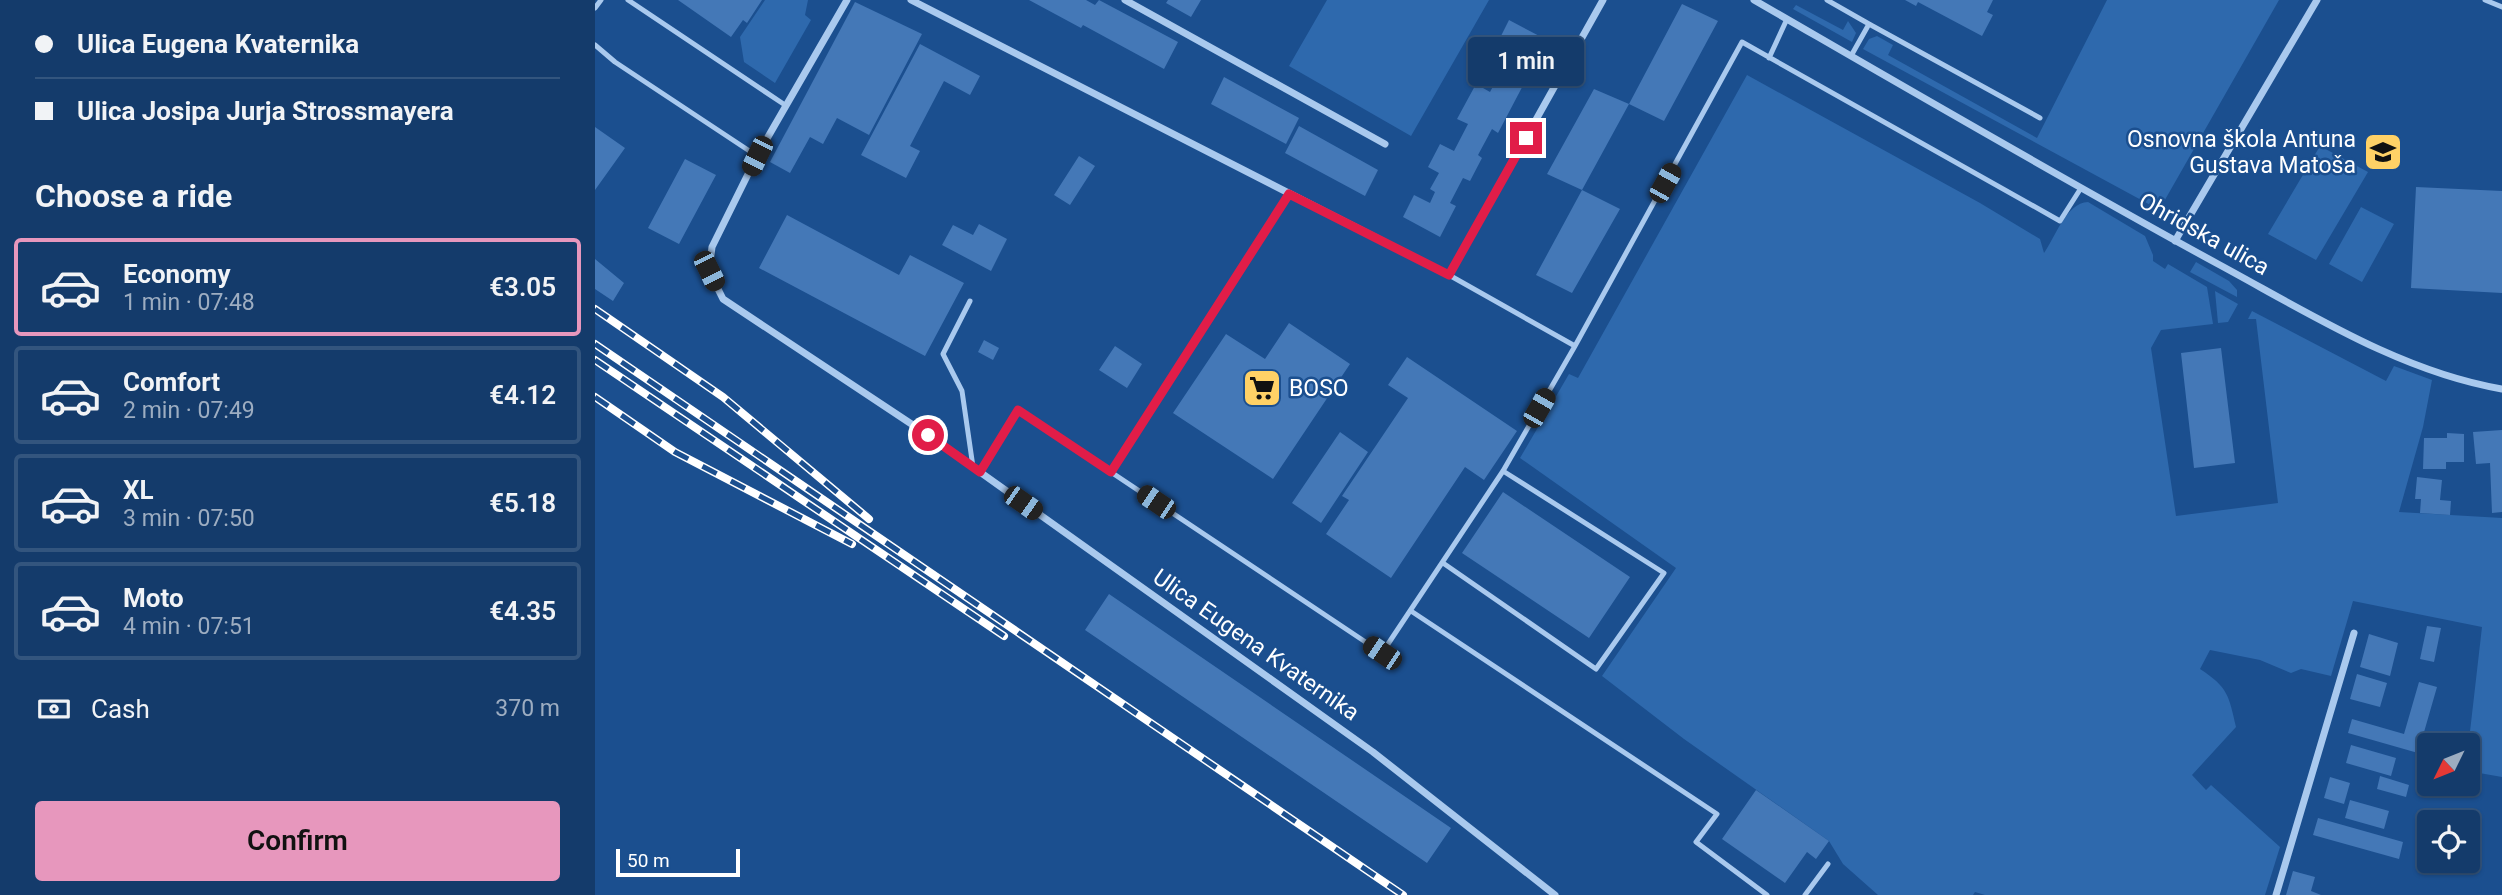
<!DOCTYPE html>
<html lang="en">
<head>
<meta charset="utf-8">
<style>
  :root { --surface:#143b6b; --page:#1d4271; --text:#f1f3f6; --muted:#9dadc1; --line:#33557e; --accent:#e797bd }
  body { margin:0; font-family:Roboto,sans-serif; background:var(--page); color:var(--text); height:100vh; display:flex; flex-direction:column; font-size:26px; white-space:nowrap }
  * { box-sizing:border-box; margin:0 }
  p { font-size:23px; color:var(--muted) }
  .icon { flex:none; width:38px; height:38px; fill:none; stroke:currentColor; stroke-width:2; stroke-linecap:round; stroke-linejoin:round }
  .map { position:relative; flex:1; overflow:hidden }
  .details { display:flex; flex-direction:column; background:var(--surface); width:595px }
  .details>* { flex:none }
  .guide { display:grid; align-content:center; height:154px; padding:0 35px; background:var(--surface) }
  .needle { width:46px; rotate:227deg }
  .tools { position:absolute; left:1822px; top:733px; display:grid; gap:14px }
  .tools a { display:grid; place-items:center; width:63px; height:63px; border-radius:7px; background:var(--surface); box-shadow:0 2px 5px #0004,0 0 0 2px var(--line); font-size:35px }
  .scale { position:absolute; left:21px; bottom:18px; width:124px; box-sizing:border-box; padding-left:7px; border:4px solid #fff; border-top:0; font-size:19px; line-height:24px; white-space:nowrap; color:#fff; -webkit-text-stroke:5px #1b4f8f; paint-order:stroke }
  .end { position:absolute; width:32px; height:32px; margin:-16px; border:9px solid #e11d48; background:#fff; box-shadow:0 0 0 4px #fff }
  .from { border-radius:50% }
  .bubble { position:absolute; height:49px; border-radius:7px; background:var(--surface); box-shadow:0 2px 5px #0004,0 0 0 2px var(--line); font-size:23px; font-weight:600; line-height:49px; text-align:center }
  .car { position:absolute; width:21px; height:42px; margin:-21px -10px; border-radius:9px; box-shadow:0 0 5px 2px #0007; background:linear-gradient(#222 24%,#8ab4d8 0 40%,#222 0 76%,#8ab4d8 0 86%,#222 0) }
  .guide b { display:flex; align-items:center; gap:24px; height:66px; font-size:26px }
  .guide b+b { border-top:2px solid var(--line) }
  .guide i { width:18px; height:18px; background:var(--text) }
  ul { padding:0; list-style:none }
  li { display:flex; align-items:center; gap:21px; height:98px; margin:0 14px 10px; padding:0 21px; border:4px solid var(--line); border-radius:7px }
  li div { flex:1 }
  li b { display:block; font-size:26px }
  li em { font-style:normal; font-weight:600 }
  li.current { border-color:var(--accent) }
  li>.icon { width:63px; height:63px; stroke-width:1.5 }
  h2 { padding:0 35px; font-size:32px; line-height:84px }
  .pay { display:flex; align-items:center; gap:18px; height:77px; padding:0 35px; font-size:26px }
  .pay p { margin-inline-start:auto }
  .cta { display:flex; gap:14px; margin-top:auto; padding:14px 35px }
  .cta a { flex:1; height:80px; border-radius:7px; background:var(--accent); color:#111; font-size:28px; font-weight:600; line-height:80px; text-align:center }
  main { display:flex; flex:1; min-height:0 }
  .map>svg:first-child { display:block }
</style>
</head>
<body>
<main>
<section class="details">
<div class="guide">
<b><i class="from"></i>Ulica Eugena Kvaternika</b>
<b><i></i>Ulica Josipa Jurja Strossmayera</b>
</div>
<h2>Choose a ride</h2>
<ul>
<li class="current"><svg class="icon" aria-label="car" viewBox="0 0 24 24"><path d="M5 17H2v-5l4-1 3-4h7l3 4 3 1v5h-3M9 17h6M6 11h13"/><circle cx="7" cy="17" r="2"/><circle cx="17" cy="17" r="2"/></svg><div><b>Economy</b><p>1 min · 07:48</p></div><em>€3.05</em></li>
<li><svg class="icon" aria-label="car" viewBox="0 0 24 24"><path d="M5 17H2v-5l4-1 3-4h7l3 4 3 1v5h-3M9 17h6M6 11h13"/><circle cx="7" cy="17" r="2"/><circle cx="17" cy="17" r="2"/></svg><div><b>Comfort</b><p>2 min · 07:49</p></div><em>€4.12</em></li>
<li><svg class="icon" aria-label="car" viewBox="0 0 24 24"><path d="M5 17H2v-5l4-1 3-4h7l3 4 3 1v5h-3M9 17h6M6 11h13"/><circle cx="7" cy="17" r="2"/><circle cx="17" cy="17" r="2"/></svg><div><b>XL</b><p>3 min · 07:50</p></div><em>€5.18</em></li>
<li><svg class="icon" aria-label="car" viewBox="0 0 24 24"><path d="M5 17H2v-5l4-1 3-4h7l3 4 3 1v5h-3M9 17h6M6 11h13"/><circle cx="7" cy="17" r="2"/><circle cx="17" cy="17" r="2"/></svg><div><b>Moto</b><p>4 min · 07:51</p></div><em>€4.35</em></li>
</ul>
<div class="pay"><svg class="icon" aria-label="cash" viewBox="0 0 24 24"><path d="M3 7h18v10H3z"/><circle cx="12" cy="12" r="2"/></svg>Cash<p>370 m</p></div>
<div class="cta"><a>Confirm</a></div>
</section>
<div class="map">
<svg width="1907" height="895" viewBox="0 0 1907 895">
  <rect width="100%" height="100%" fill="#1b4f8f"/>
  <path fill="#2e69ad" d="M170,0h43l-3,15 6,5 -36,63 -31,-21 -4,-25z
    M732,0h162l-78,136 -122,-70z
    M1512,0h172l-117,205 -6,3 -293,-159 6,-10 8,-3 16,9 -5,10 149,83z
    M1201,5l47,25 5,-9 8,12 -4,9 -59,-33z
    M1152,75l233,128 60,36 4,14c11,-15 22,-50 44,-51l57,34 8,19v6l12,8 3,-5 39,23 6,37 -52,6 -10,18 25,168 102,-13 -22,-184h-8l4,-8 134,70 8,-15 38,14 -9,47 -24,85 103,6v259l-34,-6v-22l14,-122 -129,-26 -22,75 -30,-7 -10,4 -31,-13 -50,-10 -10,19c28,18 29,27 36,58l-44,48 14,15 5,-5 69,62 -15,48h-280l-10,-3 -2,3h-95l-35,-31 -14,-23 -145,-102 -82,-63 74,-108 -156,-110 49,-84 9,4z
    M1725,146l48,26 -52,88 -48,-26z
    M1766,207l33,17 -32,58 -33,-18z
    M1601,262l33,19 8,9v7l-47,-25z
    M1620,291l23,13 -10,18 -10,1z"/>
  <path fill="#4478b7" d="M83,0h84l-15,23 -4,-3 -12,17z
    M434,0h57l9,5 4,-5 79,42 -14,27 -81,-44 -2,3z
    M573,0h33l-10,17 -25,-14z
    M1310,0h88l-6,12 6,3 -11,21 -64,-34 -2,4z
    M260,2l67,32 -53,101 -32,-17 -14,26 -13,-7 -20,36 -20,-11z
    M1087,4l36,17 -54,100 -35,-17 -47,86 -35,-16 47,-85 35,15z
    M914,20l38,20 -49,93 -6,-4 -14,26 4,3 -12,23 -7,-3 -13,25 6,3 -16,31 -37,-20 11,-22 16,8 5,-11 -5,-3 9,-16 -11,-6 12,-23 14,7 14,-27 -11,-5 19,-35 14,8 21,-40 -14,-8z
    M325,44l60,32 -10,19 -26,-14 -34,65 10,5 -14,27 -45,-23z
    M629,77l75,41 -13,26 -75,-40z
    M704,126l79,44 -13,26 -80,-43z
    M0,127l30,21 -30,42z
    M484,156l16,10 -25,39 -16,-10z
    M90,159l31,16 -37,69 -31,-16z
    M1821,187l86,4v102l-91,-5z
    M987,190l38,19 -48,84 -36,-18z
    M192,215l112,60 11,-20 54,28 -39,73 -166,-88z
    M384,224l28,15 -16,32 -49,-26 11,-20 20,10z
    M0,259l29,24 -11,18 -18,-12z
    M694,323l61,41 -77,115 -100,-66 53,-79 39,25z
    M389,340l15,8 -6,12 -15,-8z
    M520,346l27,18 -15,24 -28,-18z
    M1626,348l14,115 -41,5 -13,-115z
    M812,357l110,74 -33,49 -19,-13 -74,111 -65,-44 23,-34 -7,-4 66,-98 -20,-13z
    M1907,430v82l-10,1 -2,-50 -14,1 -3,-32z
    M745,432l28,20 -47,71 -29,-20z
    M1852,433l17,1v28h-18v7h-23l1,-31h23z
    M1822,477l25,3 -2,20 11,1 -1,14 -30,-2 1,-14h-6z
    M908,492l127,85 -41,61 -127,-85z
    M514,594l342,234 -24,35 -342,-233z
    M1832,626l14,2 -7,34 -14,-3z
    M1774,634l29,9 -8,33 -30,-9z
    M1762,674l30,9 -7,24 -30,-8z
    M1824,682l18,5 -19,66 -70,-20 4,-14 52,15z
    M1756,745l45,13 -5,18 -45,-13z
    M1785,776l29,9 -3,12 -29,-8z
    M1735,777l20,6 -6,21 -20,-6z
    M1161,790l73,51 -13,18 -9,-7 -22,31 -63,-44z
    M1755,800l39,11 -5,18 -39,-11z
    M1723,818l85,24 -4,17 -86,-24z
    M1698,871l22,6 -4,14 10,4h-35z"/>
  <g fill="none" stroke-linecap="round" stroke-linejoin="round">
    <path stroke="#a9c9ee" stroke-width="5" d="M33,0l157,105
      M1232,0l42,24
      M1890,0l17,7
      M0,8l6,-8
      M0,45l20,17 142,94
      M1256,56l18,-32 171,94
      M1174,58l18,-39
      M854,275l126,71
      M375,301l-27,53 19,37 11,76
      M385,472l38,-62 364,243 121,-182 72,-125 167,-304 318,179 21,-33
      M516,472l178,-278
      M848,563l153,106 68,-96 -161,-102
      M816,611l306,203 -21,28 71,53
      M1210,895l23,-31"/>
    <path stroke="#a9c9ee" stroke-width="7" d="M252,0l-90,156 -45,91 -3,24 14,28 205,136 445,317 182,143
      M316,0l538,275 154,-275
      M530,0l260,144
      M1159,0c154,89 308,179 464,264 89,48 183,108 284,125
      M1580,241l142,-241
      M1681,895l78,-262"/>
    <defs>
      <path id="rail" d="M0,309l128,88 146,122
        M0,344l808,551
        M0,360l409,276
        M0,397l80,55 177,92"/>
    </defs>
    <use href="#rail" stroke="#fff" stroke-width="8"/>
    <use href="#rail" stroke="#1b4f8f" stroke-width="5" stroke-dasharray="16" stroke-linecap="butt"/>
  </g>
  <g fill="none" stroke-linecap="round" stroke-linejoin="round">
    <path stroke="#e11d48" stroke-width="9" d="M333,435l52,37 38,-62 93,62 178,-278 160,81 77,-137"/>
  </g>
  <defs>
    <symbol id="school-square" viewBox="-11 -11 22 22"><rect x="-9" y="-9" width="18" height="18" rx="4" fill="#ffd166" stroke="#1b4f8f"/><path d="M0-5L7-2L0 1L-7-2ZM-4 1L0 2.5L4 1V4Q0 6-4 4Z" fill="#111"/></symbol>
    <symbol id="supermarket-square" viewBox="-11 -11 22 22"><rect x="-9" y="-9" width="18" height="18" rx="4" fill="#ffd166" stroke="#1b4f8f"/><path d="M-6-5.5h2.5l.6 2H6L4.5 2H-2.5L-4.4-4H-6ZM-1.5 3.2a1.3 1.3 0 1 0 .1 0ZM3 3.2a1.3 1.3 0 1 0 .1 0Z" fill="#111"/></symbol>
  </defs>
  <g fill-rule="evenodd">
    <use href="#school-square" x="1766" y="130" width="44" height="44"/>
    <use href="#supermarket-square" x="645" y="366" width="44" height="44"/>
  </g>
  <g text-anchor="middle" dominant-baseline="central" stroke-width="5" stroke-linejoin="round" paint-order="stroke">
    <g font-size="23" fill="#fff" stroke="#1b4f8f" text-anchor="end">
      <text x="1761" y="139">Osnovna škola Antuna<tspan x="1761" dy="26">Gustava Matoša</tspan></text>
      <text x="694" y="388" text-anchor="start">BOSO</text>
    </g>
    <g font-size="23" fill="#fff" stroke="#1b4f8f">
      <text transform="translate(1609 234) rotate(29)">Ohridska ulica</text>
      <text transform="translate(661 645) rotate(35)">Ulica Eugena Kvaternika</text>
    </g>
  </g>
</svg>
<div class="tools">
<a><svg class="needle" viewBox="-14 -14 28 28"><path d="M0-13l5 13h-10z" fill="#e53935"/><path d="M0 13l5-13h-10z" fill="#9dadc1"/></svg></a>
<a><svg class="icon" aria-label="locate" viewBox="0 0 24 24"><circle cx="12" cy="12" r="6"/><path d="M12 2v4M12 18v4M2 12h4M18 12h4"/></svg></a>
</div>
<div class="scale">50 m</div>
<i class="end from" style="left:333px;top:435px"></i>
<i class="end" style="left:931px;top:138px"></i>
<div class="bubble" style="left:873px;top:37px;width:116px">1 min</div>
<i class="car" style="left:162px;top:156px;rotate:206deg"></i>
<i class="car" style="left:1070px;top:183px;rotate:29deg"></i>
<i class="car" style="left:114px;top:271px;rotate:154deg"></i>
<i class="car" style="left:944px;top:408px;rotate:30deg"></i>
<i class="car" style="left:561px;top:502px;rotate:304deg"></i>
<i class="car" style="left:428px;top:503px;rotate:125deg"></i>
<i class="car" style="left:787px;top:653px;rotate:304deg"></i>
</div>
</main>
</body>
</html>
